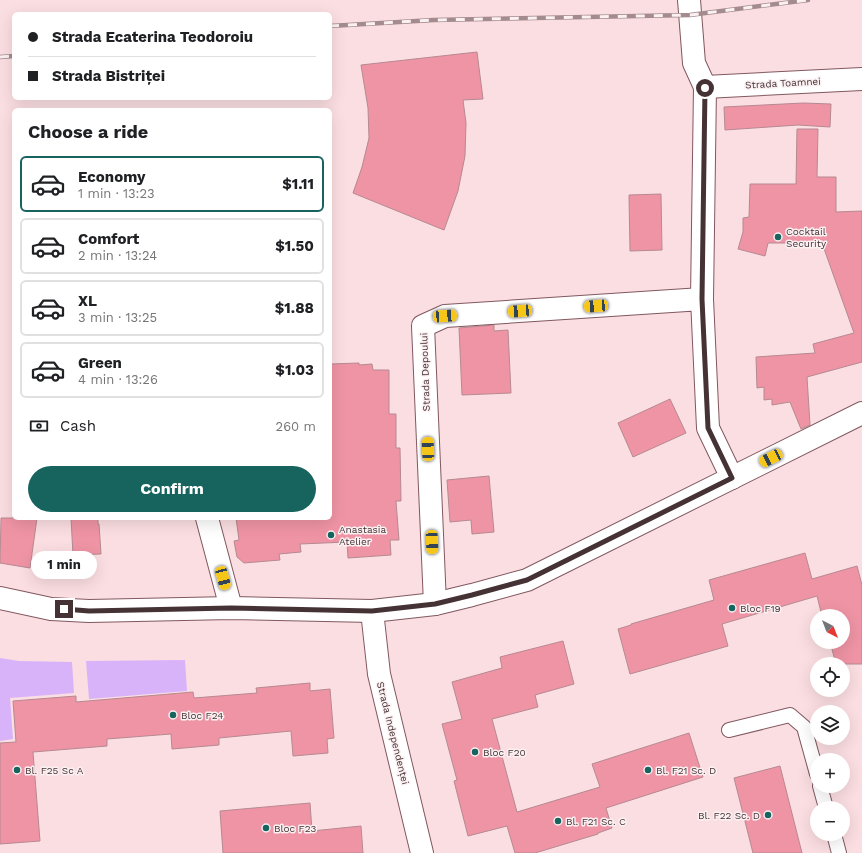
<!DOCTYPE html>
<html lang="en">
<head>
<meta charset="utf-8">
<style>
  :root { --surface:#fff; --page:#f2f2f2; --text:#202124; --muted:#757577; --line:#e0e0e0; --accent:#17645f }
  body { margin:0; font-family:"Work Sans",sans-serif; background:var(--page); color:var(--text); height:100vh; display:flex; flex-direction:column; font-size:15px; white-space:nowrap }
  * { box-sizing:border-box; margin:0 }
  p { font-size:13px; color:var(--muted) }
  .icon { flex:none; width:22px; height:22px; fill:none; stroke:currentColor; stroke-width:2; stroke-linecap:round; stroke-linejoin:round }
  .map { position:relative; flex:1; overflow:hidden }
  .side { position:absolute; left:12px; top:108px; width:320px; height:412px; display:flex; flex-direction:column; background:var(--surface); border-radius:6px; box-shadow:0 4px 16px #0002 }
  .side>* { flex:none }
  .guide { position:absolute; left:12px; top:12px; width:320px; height:88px; border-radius:6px; box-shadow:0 4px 16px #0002; display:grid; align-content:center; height:88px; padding:0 16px; background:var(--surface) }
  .needle { width:26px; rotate:138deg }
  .controls { position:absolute; left:810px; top:609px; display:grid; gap:8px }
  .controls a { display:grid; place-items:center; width:40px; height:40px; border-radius:50%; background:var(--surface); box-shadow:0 4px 16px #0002; font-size:20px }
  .end { position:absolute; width:18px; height:18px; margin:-9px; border:5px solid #453235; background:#fff; box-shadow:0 0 0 2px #fff }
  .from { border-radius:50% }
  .bubble { position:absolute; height:28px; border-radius:14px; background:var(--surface); box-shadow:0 4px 16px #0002; font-size:13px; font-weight:700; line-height:28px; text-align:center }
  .car { position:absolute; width:12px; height:24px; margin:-12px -6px; border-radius:5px; box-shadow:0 0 3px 1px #0007; background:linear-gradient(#f5c518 24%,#345 0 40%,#f5c518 0 76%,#345 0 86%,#f5c518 0) }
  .guide b { display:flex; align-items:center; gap:14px; height:38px; font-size:15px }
  .guide b+b { border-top:1px solid var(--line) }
  .guide i { width:10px; height:10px; background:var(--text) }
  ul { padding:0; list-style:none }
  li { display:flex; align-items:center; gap:12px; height:56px; margin:0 8px 6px; padding:0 8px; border:2px solid var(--line); border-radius:6px }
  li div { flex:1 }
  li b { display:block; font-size:15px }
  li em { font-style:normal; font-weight:700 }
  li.current { border-color:var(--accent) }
  li>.icon { width:36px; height:36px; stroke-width:1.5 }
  h2 { padding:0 16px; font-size:18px; line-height:48px }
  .pay { display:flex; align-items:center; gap:10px; height:44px; padding:0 16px; font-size:15px }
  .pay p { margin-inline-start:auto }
  .primary-button { display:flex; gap:8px; margin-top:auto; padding:8px 16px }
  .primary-button a { flex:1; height:46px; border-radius:24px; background:var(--accent); color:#fff; font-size:16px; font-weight:700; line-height:46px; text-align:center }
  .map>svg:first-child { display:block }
</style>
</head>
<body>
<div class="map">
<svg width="862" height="853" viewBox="0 0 862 853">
  <rect width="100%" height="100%" fill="#fbdee2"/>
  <path fill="#d8b3fa" d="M0,658l19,3 53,1 2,31 -64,5 3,41 -13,2z
    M185,660l2,31 -98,8 -3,-38z"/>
  <path fill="#ef94a5" stroke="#b68991" d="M477,52l6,47 -20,1 3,23 -1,33 -7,35 -14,39 -91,-37 9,-26 7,-29 -1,-30 -7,-43z
    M803,103l28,1 -1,23 -32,-2 -73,5 -1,-23z
    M797,129h21l-1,48h19v35l26,-1v151l-55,15 3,48 -9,4 -11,-27 -18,3v-6l-8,1v-13l-7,1 -1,-31 59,-4 -2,-9 41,-11 -32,-90h-54l-3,13 -27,-7 5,-17v-14l6,-1 1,-33h46z
    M661,194l1,56 -32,1 -1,-56z
    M494,325v6l14,-1 3,63 -49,2 -3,-67z
    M359,363v2l13,-1 1,6h16v44h7v34h4l1,53h-5l3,39h-9l1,15 -43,3 -1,-16 -47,2 1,8 -22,2 1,6 -36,3 -7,-6 -3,-16 5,-1 -3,-22h94v-154z
    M670,399l16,34 -53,24 -15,-34z
    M489,476l5,56 -22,2 -1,-14 -21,2 -3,-42z
    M1,518h36l-7,50 -30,-5z
    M71,518h27v6h1l2,30 -28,1z
    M805,553l7,26 45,-13 5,19v79h-26l-6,-22h13v-26h-21l-5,-20 -95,28 6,22 -98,28 -12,-45 13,-4v-1l83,-24 -5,-20z
    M563,641l11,43 -39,11 3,12 -46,12 25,93 83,-25 -8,-23 97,-31 14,44 -97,31 6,20 -14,5v1l-63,19h-20l-8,-27 -39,10 -14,-55 3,-1 -15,-56 20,-5 -10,-37 50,-14 -2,-11z
    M310,683v8l20,-2 4,49 -7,1 1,14 -35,3 -2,-25 -72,7v7l-47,4 -1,-15 -64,5v7l-74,6 7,89 -40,3v-101l16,-1 -3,-41 63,-5v6l117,-10 1,6 63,-5 -1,-5z
    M780,766l22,87h-49l-19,-75z
    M310,803l2,28 49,-5 2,27h-140l-3,-42z"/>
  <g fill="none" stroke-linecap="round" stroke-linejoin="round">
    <defs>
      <path id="lane" d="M729,730l61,-15 14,12 13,47
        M820,786l6,22
        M834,834l5,19"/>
      <path id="street" d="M689,0l5,63 11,24 -3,212 6,129 24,50
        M705,87l157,-8
        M207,518l24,90
        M435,604l-12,-278 22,-10 257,-17
        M372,611l7,63 43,179"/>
      <path id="secondary" d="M0,598l51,11 38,2 142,-3 141,3 63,-7 37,-9 55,-15 335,-167"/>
    </defs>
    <use href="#lane" stroke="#81585f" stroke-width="16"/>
    <use href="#street" stroke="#81585f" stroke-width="24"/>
    <use href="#secondary" stroke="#81585f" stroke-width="24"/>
    <use href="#lane" stroke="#fff" stroke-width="14"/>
    <use href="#street" stroke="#fff" stroke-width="22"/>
    <use href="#secondary" stroke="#fff" stroke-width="22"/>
    <defs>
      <path id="rail" d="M330,26l104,-6 256,-5 118,-15
        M0,57l14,-1"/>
    </defs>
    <use href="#rail" stroke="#a38b8e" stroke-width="4.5"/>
    <use href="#rail" stroke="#fbf0f2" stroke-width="3" stroke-dasharray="9" stroke-linecap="butt"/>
  </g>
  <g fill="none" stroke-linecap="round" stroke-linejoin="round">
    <path stroke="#453235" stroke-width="5" d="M64,609l25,2 142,-3 141,3 63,-7 37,-9 55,-15 205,-102 -24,-50 -6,-129 3,-211"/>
  </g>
  <g fill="#17645f" stroke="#fbf0f2" stroke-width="1.5">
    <circle cx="778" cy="237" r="4"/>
    <circle cx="331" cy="535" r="4"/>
    <circle cx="732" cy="608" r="4"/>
    <circle cx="173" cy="715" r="4"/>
    <circle cx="475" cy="752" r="4"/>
    <circle cx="17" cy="770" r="4"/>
    <circle cx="648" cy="770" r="4"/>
    <circle cx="768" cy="815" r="4"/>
    <circle cx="558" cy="821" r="4"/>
    <circle cx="266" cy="828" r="4"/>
  </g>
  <g text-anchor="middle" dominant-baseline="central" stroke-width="3" stroke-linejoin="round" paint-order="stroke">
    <g font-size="10" fill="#453235" stroke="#fbf0f2">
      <text transform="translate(783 83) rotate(-3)">Strada Toamnei</text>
      <text transform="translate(425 372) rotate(-92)">Strada Depoului</text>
      <text transform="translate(393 733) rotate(76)">Strada Independenței</text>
    </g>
    <g font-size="10" fill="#453235" stroke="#fbf0f2" text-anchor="start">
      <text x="786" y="231">Cocktail<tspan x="786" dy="12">Security</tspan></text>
      <text x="339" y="529">Anastasia<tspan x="339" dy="12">Atelier</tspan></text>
      <text x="740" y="608">Bloc F19</text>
      <text x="181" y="715">Bloc F24</text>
      <text x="483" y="752">Bloc F20</text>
      <text x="25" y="770">Bl. F25 Sc A</text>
      <text x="656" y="770">Bl. F21 Sc. D</text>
      <text x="760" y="815" text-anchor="end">Bl. F22 Sc. D</text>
      <text x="566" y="821">Bl. F21 Sc. C</text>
      <text x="274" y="828">Bloc F23</text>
    </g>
  </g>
</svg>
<div class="controls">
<a><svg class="needle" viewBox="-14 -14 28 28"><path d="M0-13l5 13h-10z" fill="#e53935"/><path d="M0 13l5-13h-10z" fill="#757577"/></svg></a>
<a><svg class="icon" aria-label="locate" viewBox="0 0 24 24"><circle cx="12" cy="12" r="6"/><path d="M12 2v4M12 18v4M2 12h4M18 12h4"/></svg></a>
<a><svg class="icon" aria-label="layers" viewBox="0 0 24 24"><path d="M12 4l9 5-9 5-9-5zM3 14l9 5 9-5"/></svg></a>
<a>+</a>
<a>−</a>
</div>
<i class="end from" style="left:705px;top:88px"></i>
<i class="end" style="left:64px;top:609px"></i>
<div class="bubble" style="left:31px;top:551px;width:66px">1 min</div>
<i class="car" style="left:596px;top:306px;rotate:266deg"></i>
<i class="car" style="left:520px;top:311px;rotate:266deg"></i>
<i class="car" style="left:445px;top:316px;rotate:86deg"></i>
<i class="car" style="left:428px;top:449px;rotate:358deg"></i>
<i class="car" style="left:771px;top:458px;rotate:243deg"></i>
<i class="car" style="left:432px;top:542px;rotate:178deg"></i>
<i class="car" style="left:223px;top:578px;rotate:165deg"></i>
<div class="guide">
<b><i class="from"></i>Strada Ecaterina Teodoroiu</b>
<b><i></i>Strada Bistriței</b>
</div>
<section class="side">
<h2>Choose a ride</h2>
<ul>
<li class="current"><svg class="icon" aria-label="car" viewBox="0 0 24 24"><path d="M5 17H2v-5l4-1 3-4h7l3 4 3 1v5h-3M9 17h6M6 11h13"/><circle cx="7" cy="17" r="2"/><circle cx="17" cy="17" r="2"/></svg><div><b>Economy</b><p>1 min · 13:23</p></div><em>$1.11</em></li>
<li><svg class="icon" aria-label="car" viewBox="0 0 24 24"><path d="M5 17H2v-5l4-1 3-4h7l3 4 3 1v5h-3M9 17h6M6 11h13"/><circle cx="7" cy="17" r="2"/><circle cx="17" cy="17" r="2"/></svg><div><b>Comfort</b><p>2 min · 13:24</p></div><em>$1.50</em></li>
<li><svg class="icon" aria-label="car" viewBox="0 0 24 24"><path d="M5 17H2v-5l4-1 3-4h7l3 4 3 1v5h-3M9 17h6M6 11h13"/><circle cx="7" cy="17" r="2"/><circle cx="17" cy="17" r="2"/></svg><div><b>XL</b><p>3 min · 13:25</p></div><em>$1.88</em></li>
<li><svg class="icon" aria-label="car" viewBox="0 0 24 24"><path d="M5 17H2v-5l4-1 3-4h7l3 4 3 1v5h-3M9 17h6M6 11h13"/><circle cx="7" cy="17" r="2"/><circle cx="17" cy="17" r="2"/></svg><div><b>Green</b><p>4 min · 13:26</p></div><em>$1.03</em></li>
</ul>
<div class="pay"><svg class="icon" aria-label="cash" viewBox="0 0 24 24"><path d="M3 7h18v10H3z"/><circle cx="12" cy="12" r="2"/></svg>Cash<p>260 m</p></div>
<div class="primary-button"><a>Confirm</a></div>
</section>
</div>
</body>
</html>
